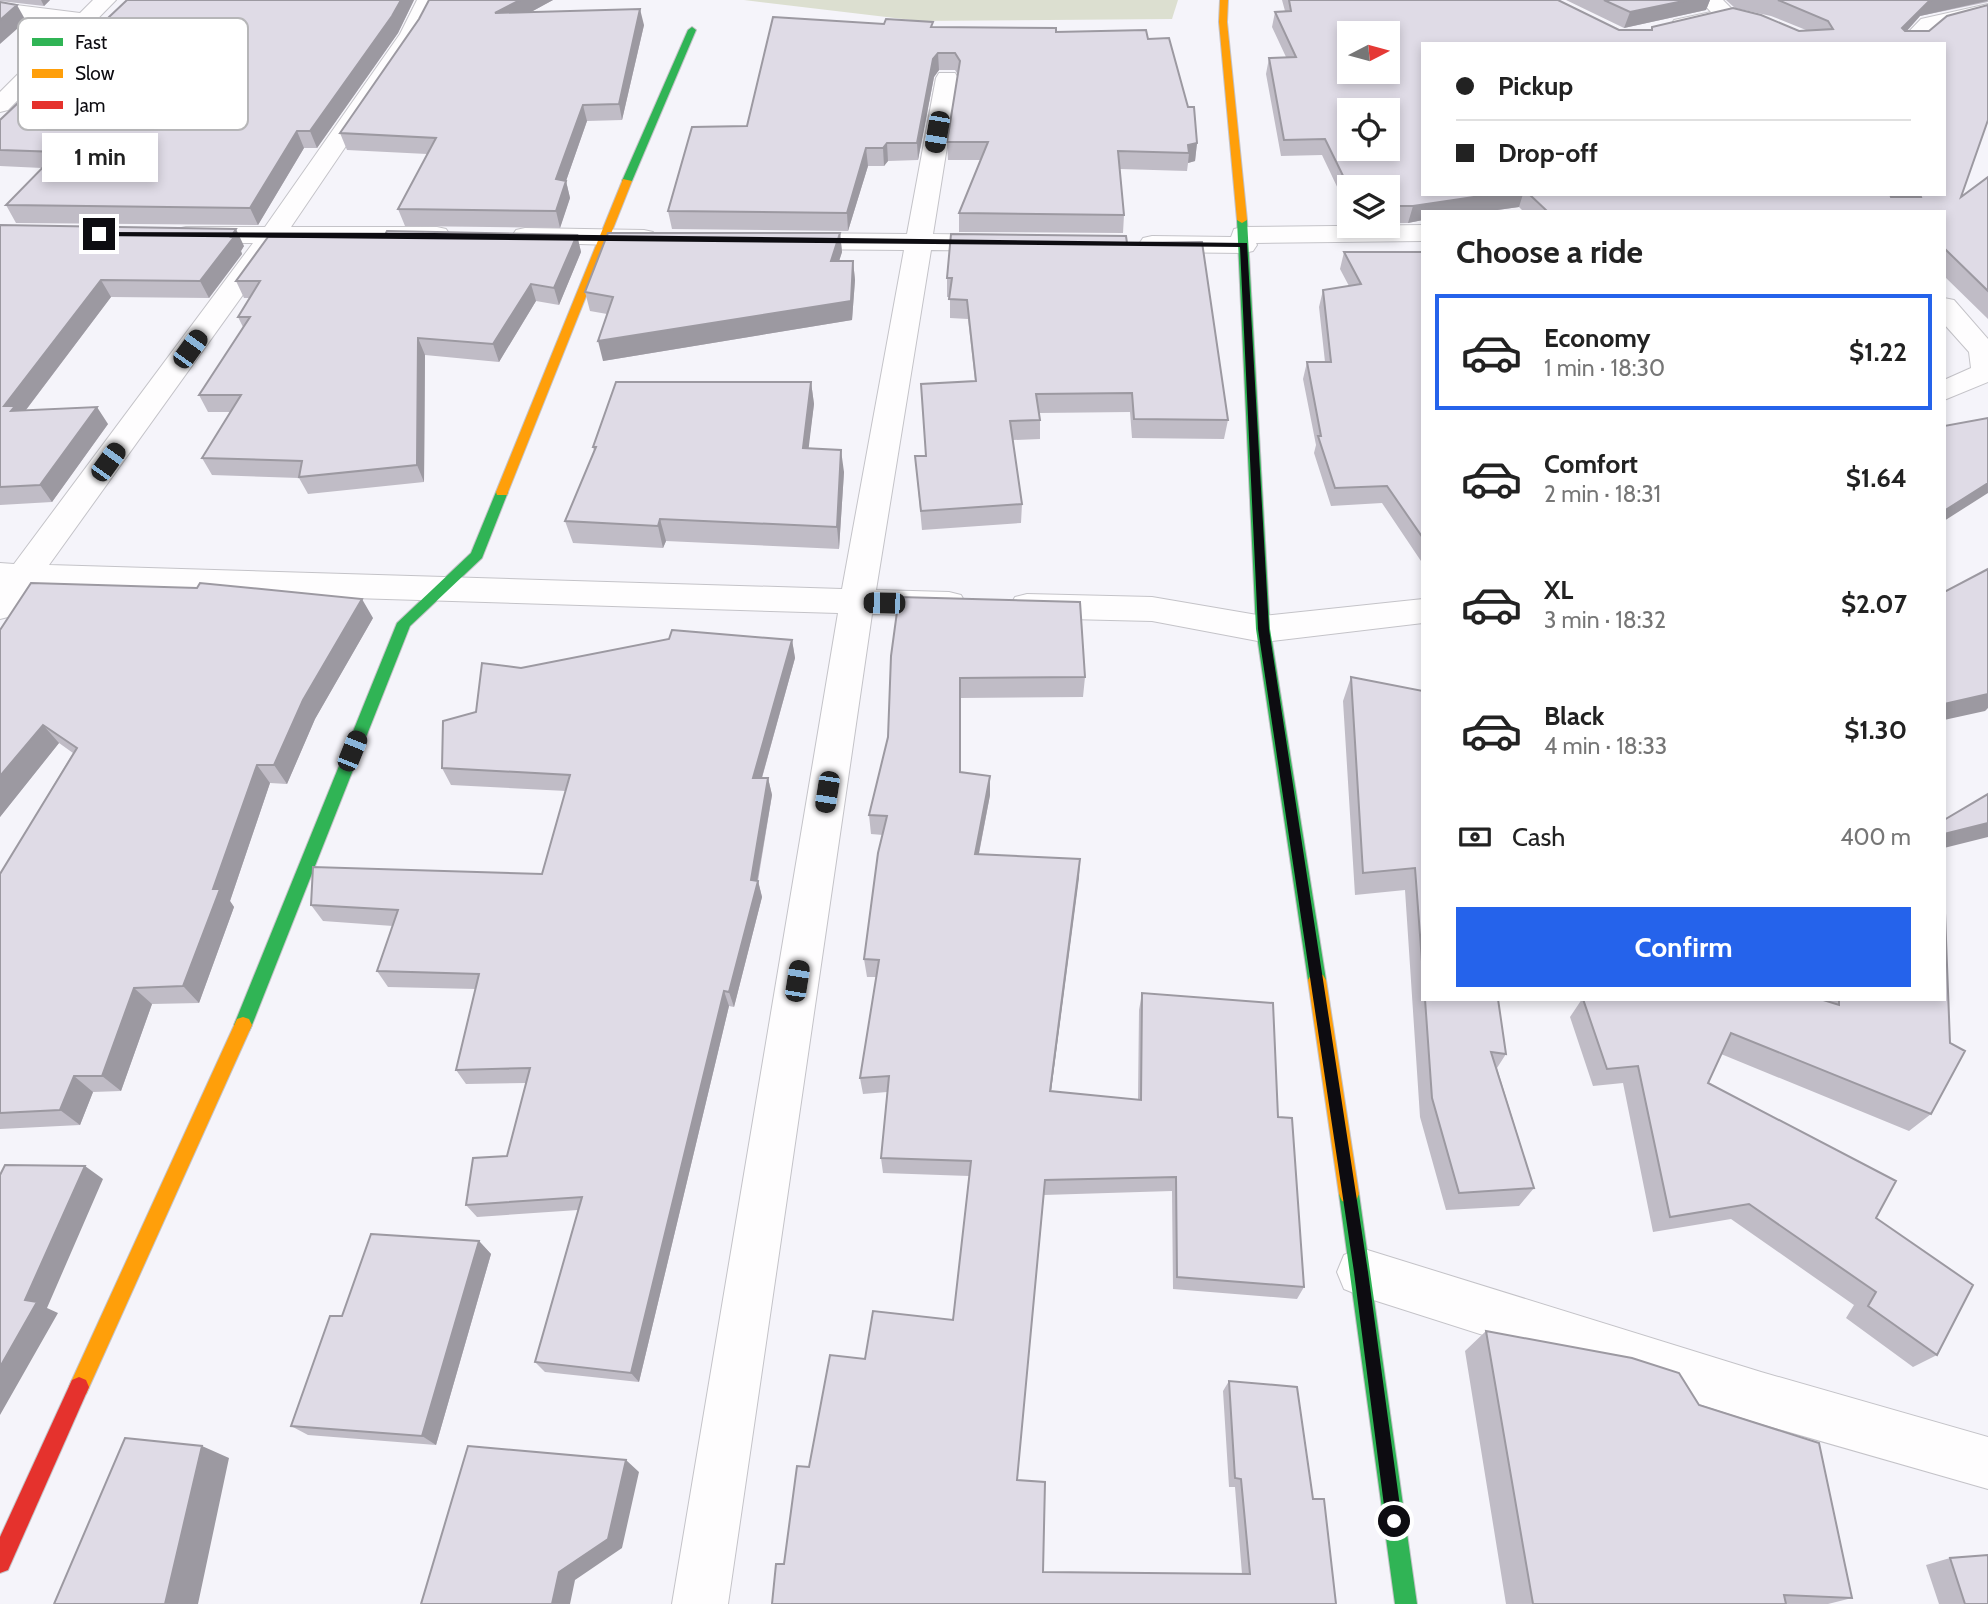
<!DOCTYPE html>
<html lang="en">
<head>
<meta charset="utf-8">
<style>
  :root { --surface:#fff; --page:#f2f2f2; --text:#222; --muted:#767676; --line:#e0e0e0; --accent:#2563eb }
  body { margin:0; font-family:Cabin,sans-serif; background:var(--page); color:var(--text); height:100vh; display:flex; flex-direction:column; font-size:26px; white-space:nowrap }
  * { box-sizing:border-box; margin:0 }
  p { font-size:23px; color:var(--muted) }
  .icon { flex:none; width:38px; height:38px; fill:none; stroke:currentColor; stroke-width:2; stroke-linecap:round; stroke-linejoin:round }
  .map { position:relative; flex:1; overflow:hidden }
  .sheet { position:absolute; left:1421px; top:210px; width:525px; height:791px; display:flex; flex-direction:column; background:var(--surface); border-radius:0px; box-shadow:0 4px 10px #0003 }
  .sheet>* { flex:none }
  .guide { position:absolute; left:1421px; top:42px; width:525px; height:154px; border-radius:0px; box-shadow:0 4px 10px #0003; display:grid; align-content:center; height:154px; padding:0 35px; background:var(--surface) }
  .needle { width:46px; rotate:84deg }
  .tools { position:absolute; left:1337px; top:21px; display:grid; gap:14px }
  .tools a { display:grid; place-items:center; width:63px; height:63px; border-radius:0px; background:var(--surface); box-shadow:0 4px 10px #0003; font-size:35px }
  .end { position:absolute; width:32px; height:32px; margin:-16px; border:9px solid #0d0c11; background:#fff; box-shadow:0 0 0 4px #fff }
  .from { border-radius:50% }
  .bubble { position:absolute; height:49px; border-radius:0px; background:var(--surface); box-shadow:0 4px 10px #0003; font-size:23px; font-weight:800; line-height:49px; text-align:center }
  .car { position:absolute; width:21px; height:42px; margin:-21px -10px; border-radius:9px; box-shadow:0 0 5px 2px #0007; background:linear-gradient(#222 24%,#8ab4d8 0 40%,#222 0 76%,#8ab4d8 0 86%,#222 0) }
  .guide b { display:flex; align-items:center; gap:24px; height:66px; font-size:26px }
  .guide b+b { border-top:2px solid var(--line) }
  .guide i { width:18px; height:18px; background:var(--text) }
  ul { padding:0; list-style:none }
  li { display:flex; align-items:center; gap:21px; height:116px; margin:0 14px 10px; padding:0 21px; border:4px solid transparent; border-radius:0px }
  li div { flex:1 }
  li b { display:block; font-size:26px }
  li em { font-style:normal; font-weight:800 }
  li.selected { border-color:var(--accent) }
  li>.icon { width:63px; height:63px; stroke-width:1.5 }
  h2 { padding:0 35px; font-size:32px; line-height:84px }
  .pay { display:flex; align-items:center; gap:18px; height:77px; padding:0 35px; font-size:26px }
  .pay p { margin-inline-start:auto }
  .cta { display:flex; gap:14px; margin-top:auto; padding:14px 35px }
  .cta a { flex:1; height:80px; border-radius:0px; background:var(--accent); color:#fff; font-size:28px; font-weight:800; line-height:80px; text-align:center }
  .map>svg:first-child { display:block }
</style>
</head>
<body>
<div class="map">
<svg width="1988" height="1604" viewBox="0 0 1988 1604">
  <rect width="100%" height="100%" fill="#f5f4fa"/>
  <path fill="#dcdfd0" d="M744,0h434l-6,19 -252,2z"/>
  <g fill="none" stroke-linecap="round" stroke-linejoin="round">
    <defs>
      <path id="street" d="M93,0h23l-108,110 -8,2v-20l68,-68 -68,-9v-12l80,10z
        M417,0h22l-17,34 -131,193h146l9,2 4,6 -4,6 -9,2h-157l-231,322 793,24 62,-339 -116,-1 -9,-2 -4,-6 4,-6 9,-2 119,1 29,-156 3,-5h16l3,5 -25,156 71,1 9,2 4,6 -4,6 -9,2 -73,-1 -55,340 73,2 12,3 5,9 -5,9 -12,3 -77,-2 -144,990h-56l166,-991 -806,-25 -20,28 -12,3v-56l14,1 239,-321h-67l-9,-2 -4,-6 4,-6 9,-2h79l135,-193z
        M1700,0h23l15,15 -3,5c-18,4 -43,14 -61,10l-3,-5 3,-5 37,-8z
        M1988,4v12l-51,13 -16,15h-24l24,-25z
        M1423,225v16l-167,2 1,2 -4,6 -9,2 -92,-1 -9,-2 -4,-6 4,-6 9,-2 79,1 3,-8 9,-2z
        M525,228l119,2 9,2 4,6 -4,6 -9,2 -128,-4 -4,-6 4,-6z
        M1944,298l10,2 34,39v43l-44,18v-20l27,-12 -2,-16 -25,-28z
        M1027,594l125,3 111,19 160,-17v24l-160,19 -111,-21 -125,-3 -12,-3 -5,-9 5,-9z
        M1361,1248l400,124 227,65v52l-227,-65 -400,-128 -17,-7 -7,-17 7,-17z"/>
      <path id="fast" d="M692,27l4,3 -64,151 -9,2 -1,-2 66,-151z
        M1242,217l5,3 23,409 56,351 -3,5 -6,3 -6,-3 -3,-5 -52,-351 -19,-409z
        M502,488l6,4 -26,66 -72,68 -158,399 -3,6 -6,2 -6,-2 -3,-6 163,-402 74,-70 25,-61z
        M1349,1185l7,2 3,7 58,410h-22l-56,-410 3,-7z"/>
      <path id="slow" d="M1220,0h8l-1,22 20,198 -5,3 -5,-3 -18,-198z
        M623,179l9,2 -124,311 -1,3h-10l-1,-3z
        M1317,972l6,3 3,5 33,214 -3,7 -7,2 -7,-2 -3,-7 -31,-214 3,-5z
        M243,1017l6,2 3,6 -166,369 -7,3 -7,-3 -3,-7 3,-7 165,-361z"/>
      <path id="jam" d="M79,1377l7,3 3,7 -81,183 -8,3v-36l72,-157z"/>
    </defs>
    <use href="#street" stroke="#c4c3c8" stroke-width="2"/>
    <use href="#fast" stroke="#c4c3c8" stroke-width="2"/>
    <use href="#slow" stroke="#c4c3c8" stroke-width="2"/>
    <use href="#jam" stroke="#c4c3c8" stroke-width="2"/>
    <use href="#street" fill="#fefdfe" fill-rule="evenodd"/>
    <use href="#fast" fill="#30b455" fill-rule="evenodd"/>
    <use href="#slow" fill="#ff9f0a" fill-rule="evenodd"/>
    <use href="#jam" fill="#e5322d" fill-rule="evenodd"/>
  </g>
  <path fill="#c0bcc6" fill-rule="evenodd" d="M0,0h50l-6,6 -44,-5z
    M127,0h287l-16,33 -81,115h-13l-46,77 -242,-2 -10,-18 36,-37 -42,-2v-46z
    M429,0h124l-22,12 113,13 -22,95 -35,1 -21,60 4,17 -10,30 -155,-2 -7,-17 29,-55 -80,-4 -7,-17 79,-114z
    M1282,0h276l61,30h32l1,-3 81,-19 28,7 38,16 7,-1 -35,-14 -36,-8 -9,-8h262v2l-68,14 -13,15h22l18,-15 41,-11v115l-27,77 27,-20v142l-44,-43v-64h-420l-5,-5 -36,5h-60v8l-15,3h-20v-36h-39v25l-27,-57 -41,1 -15,-82 3,-16 17,-1 -14,-30 3,-15 10,-1zM1349,33h39v39h-39zM1423,44h521v150h-35v3h-18l-1,-3h-467zM1349,110h39v39h-39z
    M1566,0h144l-4,10 -82,18z
    M933,27l123,5 92,7 49,104 -2,18 -7,2 -1,8 -67,-2 4,46 -1,18 -164,-1v-19l22,-53h-33l-1,-18 11,-67 -3,-5h-16l-5,7 -16,83 -30,1 -4,5h-16l-20,65 -176,-2 -4,-18z
    M0,225l244,21 -3,5 1,3 -33,44 -98,-1 -85,113 82,14 -56,78 -52,3z
    M840,233l2,19 -3,9h14l2,19 -3,40 -249,41 4,-47 -17,-3 -5,-19z
    M577,235l4,17 -22,53 -23,-4 -37,61 -74,-7 -1,127 -116,12 -9,-16 -87,-3 -10,-17 28,-46h-22l-9,-17 44,-68 -5,-10 12,-19h-6l-8,-17z
    M1127,243l101,177 -4,19 -92,-1 -2,-26 -91,1 1,7v19l-27,1 9,64 -1,19 -99,7 -7,-74h11l49,-75 -7,-62 -18,-1v-21h-3v-19z
    M1344,252l79,2v310l-41,-61 -51,3 -17,-53 2,-8 -13,-66 4,-17h18l-6,-55 4,-17 26,-4 -9,-17z
    M811,382l3,22 -6,44 36,24 -5,77 -173,-8 -3,7 -90,-5 -8,-22 29,-70 -1,-4z
    M373,618l-58,101 -28,65 -17,-1 -40,118 4,6 -35,96 -47,1 -31,87 -28,1 -13,33 -80,4v-255l73,-121 -14,-10 -59,74v-187z
    M792,640l3,18 -33,120h6l4,17 -14,86 4,16 -28,110 -5,-1 -90,376 -94,-10 -10,-10 43,-152 -101,7 -11,-12 41,-49 19,-73 -60,1 -10,-14 20,-81 -88,-2 -11,-16 16,-45 -70,-5 -12,-16 231,-31 24,-83 -115,-6 -9,-17 34,-56 45,-44z
    M891,656l194,21 -2,20 -123,1v75l30,3v19l-11,59 101,5 -29,232 87,9 1,-90 3,-17 136,124 26,170 -7,12 -124,-10 -1,-98 -128,4 -27,285 26,92 199,2 -7,-87h-6l-6,-96 6,-10 84,118 23,105 -552,-40 25,-97 56,-108 88,-39 16,-144 -86,-3 -2,-15 6,-66 -24,2 -3,-16 16,-101h-9l-3,-18 19,-124 -12,-1 -2,-19 19,-78z
    M1351,677l72,14v308h75l8,55 -9,14 37,120 -15,18 -73,4 -26,-93 -15,-227 -50,5 -12,-194z
    M1582,999h362l-13,115 -22,17 -188,-77 -13,29 168,135 61,137 -24,12 -67,-49 8,-13 -123,-86 -78,13 -30,-149 -30,3 -23,-69z
    M479,1241l12,13 -55,191 -128,-10 -17,-9 51,-110z
    M1486,1331l213,74 153,193 -24,6h-322l-41,-253z
    M1950,1558l38,46h-49l-13,-39z"/>
  <path fill="#9c99a1" d="M41,0h9l-6,6z
    M401,0h13l-16,33 -81,115 -7,-17z
    M520,0h33l-53,29 -5,-16z
    M1688,0h22l-4,10 -82,18 6,-16z
    M1932,0h56l-1,1 -67,15 -25,28 7,-16 27,-27z
    M17,5l9,16 -26,23v-24z
    M640,9l4,16 -22,95 -3,-16z
    M938,53l1,17 -5,7 -16,83 -1,-17 16,-84z
    M583,105l4,16 -21,60 4,17 -10,30 -4,-17v-32z
    M297,131l7,17 -46,77 -8,-17z
    M887,143l1,18 -4,5 -1,-18z
    M1197,143l-2,18 -7,2 1,-10 -1,-8z
    M866,148l2,18 -20,65 -1,-18z
    M1494,194h29l-4,13 -36,5h-60v8l-15,3 5,-17z
    M236,229l8,17 -3,5 1,3 -33,44 -9,-17z
    M840,233l2,19 -9,28 -2,-19z
    M577,235l4,17 -22,53 -5,-17z
    M853,261l2,19 -3,40 -249,41 -5,-20z
    M101,280l10,17 -89,118 -18,-9z
    M531,284l5,17 -37,61 -6,-18z
    M418,338l7,17 -1,127 -7,-17z
    M811,382l3,22 -8,66 -3,-22z
    M97,407l11,17 -56,78 -12,-17z
    M841,450l3,22 -5,77 -2,-22z
    M1988,483v10l-44,28v-10z
    M660,519l6,22 -3,7 -5,-22z
    M362,599l11,19 -58,101 -28,65 -13,-19 29,-65z
    M792,640l3,18 -38,137 -4,-17z
    M1988,694v14l-3,3 -41,9v-16z
    M43,725l16,18 -59,74v-41z
    M257,765l13,18 -40,118 4,6 -35,96 -16,-17 30,-97z
    M990,776v19l-15,78v-19z
    M768,778l4,17 -15,87 1,-1 4,16 -28,110 -5,-15 22,-112z
    M1988,823v14l-44,11v-14z
    M1080,859l-1,19 -30,229 1,-16z
    M134,988l18,16 -31,87 -19,-15z
    M724,991l5,15 -90,376 -8,-9z
    M74,1076l19,16 -13,33 -20,-15z
    M85,1166l18,13 -56,129 11,5 -58,102v-48l25,-67z
    M479,1241l12,13 -55,191 -14,-9z
    M202,1446l27,12 -31,146h-33z
    M626,1460l13,12 -17,76 -47,32 -5,24h-18l7,-32z"/>
  <path fill="#dfdbe6" stroke="#9c99a1" stroke-width="2" fill-rule="evenodd" d="M127,0h274l-9,16 -82,115h-13l-47,77 -244,-3 52,-53 -58,-2v-30z
    M429,0h91l-25,13 145,-4 -21,95 -36,1 -27,74 10,2 -10,30 -158,-2 38,-71 -96,-5 79,-114z
    M1289,0h269l61,30h33v-3l81,-19 28,7 38,16 34,-2 -5,-8 -50,-21h154l-3,1 -27,27 3,3h24l18,-15 41,-11v115l-27,77 27,-20v114l-44,-43v-36h-396l-19,-18h361l1,3h30l-1,-3h24v-150h-521v150h71l-81,12h-25v-19l-39,1 -24,-49 -41,1 -15,-82 27,-1 -21,-45 16,-1zM1349,33h39v39h-39zM1349,110h39v39h-39z
    M1604,0h84l-58,12z
    M0,2l17,3 -17,15z
    M773,17l111,7 2,-5 47,3 -2,5 125,1v4l90,-2 2,9 21,-1 19,69h6l3,36 -9,2 1,8 -71,-2 6,64 -165,-2 29,-71h-41l13,-81 -5,-8h-17l-5,6 -16,84h-30l-4,5h-17l-19,65 -179,-2 24,-84 55,-1z
    M0,225l236,4 -5,8h3l-34,44 -99,-1 -97,126h11l-4,5 86,-4 -57,78 -40,2z
    M387,231l190,4 -23,53 -23,-4 -38,60 -75,-6 -1,127 -118,12 3,-16 -100,-3 39,-63h-42l51,-78h-12l22,-36h-24l32,-44h116z
    M608,233h232l-9,28h22l-2,40 -253,40 15,-44 -28,-5z
    M951,234l175,2 1,7 75,-1 26,178 -94,-1 -2,-26 -96,1 4,26 -30,1 12,83 -101,7 -6,-55h11l-5,-72 55,-3 -9,-81 -18,-1 3,-21h-5z
    M1344,252h78l1,2v284l-36,-52 -52,2 -17,-52h3l-14,-74h24l-8,-72 38,-6z
    M616,382h195l-8,66 38,2 -4,77 -177,-8 -2,7 -93,-5 31,-74h-3z
    M1988,418v65l-44,28v-85z
    M1988,569v125l-44,10v-112z
    M31,583l166,5 3,-5 162,16 -59,101 -29,65h-17l-44,124h7l-37,97 -49,2 -32,88h-28l-14,34 -60,3v-239l77,-126 -34,-23 -43,51v-146z
    M899,597l181,5 5,75 -125,1v94l30,4 -15,78 105,5 -30,232 91,9 1,-107 131,10 5,114 14,1 12,169 -127,-10 -1,-100 -131,3 -28,300 28,2 -2,90 207,2 -9,-95 -6,-1 -6,-97 68,6 16,112h11l12,105h-564l4,-40h8l13,-98 12,1 21,-112 35,4 8,-48 80,9 18,-159 -90,-3 8,-82 -29,2 19,-118 -15,-1 14,-106 9,-37 -18,-1 19,-78 3,-81z
    M672,630l120,10 -39,138h15l-17,102 7,1 -29,111 -5,-1 -93,382 -96,-11 47,-165 -116,8 7,-47 34,-2 23,-88 -74,2 23,-96 -102,-3 21,-61 -87,-5 2,-38 229,7 28,-99 -128,-7 1,-47 33,-9 6,-49 39,5 148,-29z
    M1351,677l72,14v284l-8,-107 -52,5z
    M1988,794v29l-44,11v-14z
    M1944,913h1l5,130 15,8 -34,63 -200,-81 -23,50 188,98 -20,37 97,67 -36,70 -69,-49 8,-14 -127,-88 -79,13 -32,-151 -31,3 -24,-70h237l19,6v-6h105z
    M1425,999h73l8,55 -15,-2 43,136 -75,5 -27,-95z
    M5,1165l80,1 -60,134 12,2 -37,65v-192z
    M371,1234l108,7 -57,195 -131,-10 39,-110h12z
    M1486,1331l146,27 47,15 20,32 120,38 33,155 -68,-3 2,9h-253z
    M125,1438l77,8 -37,158h-111z
    M468,1446l158,14 -18,79 -49,33 -7,32h-131z
    M1988,1555v49h-23l-15,-46z"/>
  <path fill="#0d0c11" d="M99,232l335,1 813,10 22,386 99,643 34,249 -2,6 -6,2 -5,-2 -3,-6 -32,-249 -96,-643 -18,-382 -1144,-11z"/>
  <rect x="18" y="18" width="230" height="112" rx="10" fill="#fff" stroke="#b6b6b8" stroke-width="2"/>
  <rect x="32" y="38" width="31" height="8" fill="#30b455"/>
  <rect x="32" y="69" width="31" height="9" fill="#ff9f0a"/>
  <rect x="32" y="101" width="31" height="8" fill="#e5322d"/>
  <g font-size="19" fill="#0d0c11">
    <text x="75" y="49">Fast</text>
    <text x="75" y="80">Slow</text>
    <text x="75" y="112">Jam</text>
  </g>
</svg>
<div class="tools">
<a><svg class="needle" viewBox="-14 -14 28 28"><path d="M0-13l5 13h-10z" fill="#e53935"/><path d="M0 13l5-13h-10z" fill="#767676"/></svg></a>
<a><svg class="icon" aria-label="locate" viewBox="0 0 24 24"><circle cx="12" cy="12" r="6"/><path d="M12 2v4M12 18v4M2 12h4M18 12h4"/></svg></a>
<a><svg class="icon" aria-label="layers" viewBox="0 0 24 24"><path d="M12 4l9 5-9 5-9-5zM3 14l9 5 9-5"/></svg></a>
</div>
<i class="end from" style="left:1394px;top:1521px"></i>
<i class="end" style="left:99px;top:234px"></i>
<div class="bubble" style="left:42px;top:133px;width:116px">1 min</div>
<i class="car" style="left:937px;top:132px;rotate:190deg"></i>
<i class="car" style="left:190px;top:349px;rotate:36deg"></i>
<i class="car" style="left:108px;top:462px;rotate:36deg"></i>
<i class="car" style="left:884px;top:603px;rotate:271deg"></i>
<i class="car" style="left:352px;top:751px;rotate:22deg"></i>
<i class="car" style="left:827px;top:792px;rotate:189deg"></i>
<i class="car" style="left:797px;top:981px;rotate:9deg"></i>
<div class="guide">
<b><i class="from"></i>Pickup</b>
<b><i></i>Drop-off</b>
</div>
<section class="sheet">
<h2>Choose a ride</h2>
<ul>
<li class="selected"><svg class="icon" aria-label="car" viewBox="0 0 24 24"><path d="M5 17H2v-5l4-1 3-4h7l3 4 3 1v5h-3M9 17h6M6 11h13"/><circle cx="7" cy="17" r="2"/><circle cx="17" cy="17" r="2"/></svg><div><b>Economy</b><p>1 min · 18:30</p></div><em>$1.22</em></li>
<li><svg class="icon" aria-label="car" viewBox="0 0 24 24"><path d="M5 17H2v-5l4-1 3-4h7l3 4 3 1v5h-3M9 17h6M6 11h13"/><circle cx="7" cy="17" r="2"/><circle cx="17" cy="17" r="2"/></svg><div><b>Comfort</b><p>2 min · 18:31</p></div><em>$1.64</em></li>
<li><svg class="icon" aria-label="car" viewBox="0 0 24 24"><path d="M5 17H2v-5l4-1 3-4h7l3 4 3 1v5h-3M9 17h6M6 11h13"/><circle cx="7" cy="17" r="2"/><circle cx="17" cy="17" r="2"/></svg><div><b>XL</b><p>3 min · 18:32</p></div><em>$2.07</em></li>
<li><svg class="icon" aria-label="car" viewBox="0 0 24 24"><path d="M5 17H2v-5l4-1 3-4h7l3 4 3 1v5h-3M9 17h6M6 11h13"/><circle cx="7" cy="17" r="2"/><circle cx="17" cy="17" r="2"/></svg><div><b>Black</b><p>4 min · 18:33</p></div><em>$1.30</em></li>
</ul>
<div class="pay"><svg class="icon" aria-label="cash" viewBox="0 0 24 24"><path d="M3 7h18v10H3z"/><circle cx="12" cy="12" r="2"/></svg>Cash<p>400 m</p></div>
<div class="cta"><a>Confirm</a></div>
</section>
</div>
</body>
</html>
